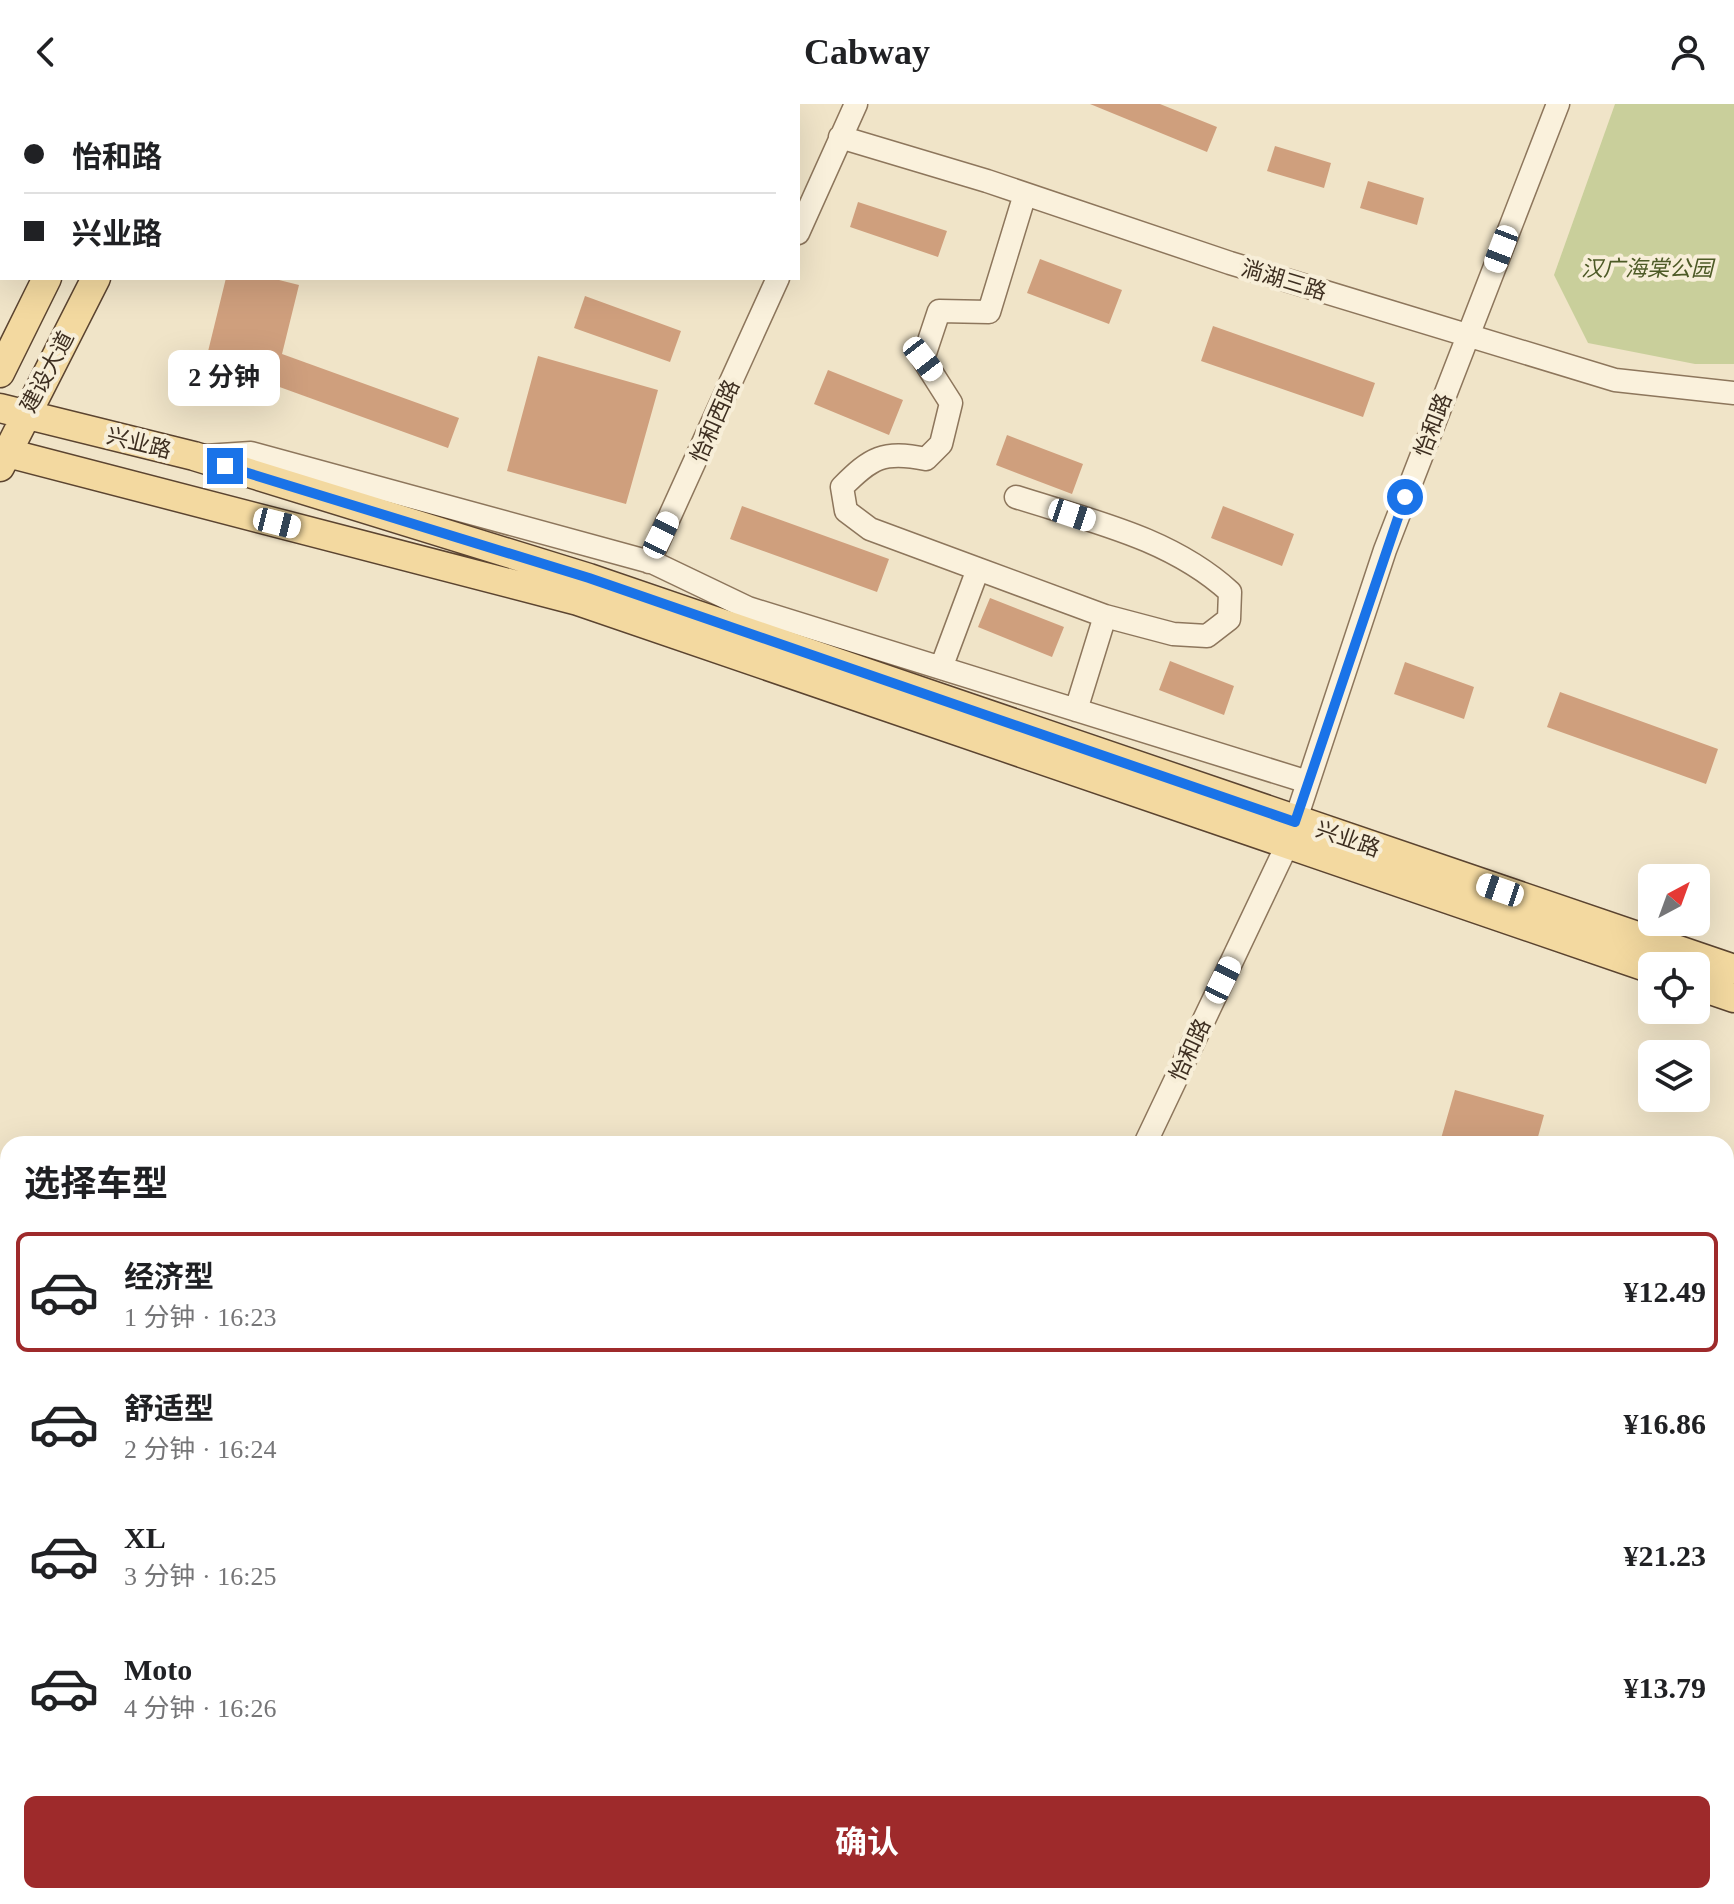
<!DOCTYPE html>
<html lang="zh">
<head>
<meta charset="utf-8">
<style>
  :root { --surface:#fff; --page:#f2f2f2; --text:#202124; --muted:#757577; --line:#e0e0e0; --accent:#9e2a2b }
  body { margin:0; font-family:"Times New Roman","Noto Sans SC",serif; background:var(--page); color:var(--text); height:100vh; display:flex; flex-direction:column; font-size:30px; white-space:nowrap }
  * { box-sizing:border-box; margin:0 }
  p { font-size:26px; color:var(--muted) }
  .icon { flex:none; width:44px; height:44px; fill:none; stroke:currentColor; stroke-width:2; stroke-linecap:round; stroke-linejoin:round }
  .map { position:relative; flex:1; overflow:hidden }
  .panel { position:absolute; left:0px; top:1032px; width:1734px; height:768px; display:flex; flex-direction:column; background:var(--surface); border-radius:24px 24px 0 0; box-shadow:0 8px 32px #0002 }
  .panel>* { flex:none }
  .guide { position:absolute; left:0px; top:0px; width:800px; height:176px; box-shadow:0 8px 32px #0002; display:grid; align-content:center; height:176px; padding:0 24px; background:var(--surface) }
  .needle { width:52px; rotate:41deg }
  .fabs { position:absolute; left:1638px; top:760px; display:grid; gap:16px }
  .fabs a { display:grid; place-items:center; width:72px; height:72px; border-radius:12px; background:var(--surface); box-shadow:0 8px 32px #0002; font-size:40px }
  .end { position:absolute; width:36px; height:36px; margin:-18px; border:10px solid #1a73e8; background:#fff; box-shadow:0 0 0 4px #fff }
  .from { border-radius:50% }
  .bubble { position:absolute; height:56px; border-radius:12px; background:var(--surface); box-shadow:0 8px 32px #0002; font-size:26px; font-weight:700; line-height:56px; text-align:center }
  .car { position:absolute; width:24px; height:48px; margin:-24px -12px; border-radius:10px; box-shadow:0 0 6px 2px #0007; background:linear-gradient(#fff 24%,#345 0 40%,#fff 0 76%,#345 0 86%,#fff 0) }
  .guide b { display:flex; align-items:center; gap:28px; height:76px; font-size:30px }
  .guide b+b { border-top:2px solid var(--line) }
  .guide i { width:20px; height:20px; background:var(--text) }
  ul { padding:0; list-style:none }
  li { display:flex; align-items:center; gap:24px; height:120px; margin:0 16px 12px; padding:0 8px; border:4px solid transparent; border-radius:12px }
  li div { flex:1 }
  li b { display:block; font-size:30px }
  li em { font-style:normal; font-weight:700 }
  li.selected { border-color:var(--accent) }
  li>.icon { width:72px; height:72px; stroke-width:1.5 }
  h2 { padding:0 24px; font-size:36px; line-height:96px }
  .cta { display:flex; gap:16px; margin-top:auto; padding:16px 24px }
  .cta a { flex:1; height:92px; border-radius:12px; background:var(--accent); color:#fff; font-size:32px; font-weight:700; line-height:92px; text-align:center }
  header { display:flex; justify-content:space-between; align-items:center; height:104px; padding:0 24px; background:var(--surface); font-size:36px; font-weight:700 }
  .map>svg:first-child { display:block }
</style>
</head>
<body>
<header><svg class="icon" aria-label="back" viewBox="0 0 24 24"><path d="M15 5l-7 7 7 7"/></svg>Cabway<svg class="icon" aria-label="person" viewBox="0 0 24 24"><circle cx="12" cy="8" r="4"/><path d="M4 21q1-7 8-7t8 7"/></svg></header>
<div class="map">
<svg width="1734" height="1800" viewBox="0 0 1734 1800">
  <rect width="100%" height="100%" fill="#f0e4c8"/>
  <path fill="#c9cf9b" d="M1615,0h119v260h-39l-107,-21 -34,-68z"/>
  <path fill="#cf9f7d" d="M1090,0h70l57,23 -10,25z
    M1275,42l56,17 -7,25 -57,-17z
    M1368,77l56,17 -7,27 -57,-17z
    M858,98l89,29 -9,26 -88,-30z
    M1040,155l82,31 -13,34 -82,-31z
    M226,174h45l28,7 -17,69 177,64 -11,30 -174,-63 -2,8 -70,-17z
    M585,192l96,35 -11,31 -96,-34z
    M1213,222l162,57 -12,34 -162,-56z
    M538,252l120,34 -32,114 -119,-33z
    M828,266l75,30 -14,35 -75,-31z
    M1007,331l76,29 -11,30 -76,-29z
    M742,402l147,53 -12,33 -147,-53z
    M1223,402l71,28 -12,32 -71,-28z
    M990,494l74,29 -12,30 -74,-30z
    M1170,557l64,25 -10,29 -65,-25z
    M1405,558l69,25 -10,32 -70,-25z
    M1560,588l158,57 -12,35 -159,-57z
    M1455,986l89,25 -8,29 -96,-2z"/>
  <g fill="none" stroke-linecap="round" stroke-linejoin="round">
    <defs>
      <path id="minor" d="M840,33l147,44 243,82 385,117 119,13
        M798,129l58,-129
        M205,352l46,-3 403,110 94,45 560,174
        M1016,393c75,24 155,41 214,95l-1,27 -22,17 -34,-2 -68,-18
        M649,458l129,-284
        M978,465l-108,-40 -24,-18 -4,-24c29,-29 41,-37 84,-28l15,-15 10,-41 -28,-44 16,-48 50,1 36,-118
        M941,564l37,-99 127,47 -29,94
        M1145,1040l143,-301 97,-293 173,-446
        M1726,1327l8,1
        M0,1379l8,3
        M1300,1792l23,8
        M784,1800l4,-8"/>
      <path id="major" d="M143,2l1,-2
        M196,2l1,-2
        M0,269l47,-95
        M0,304l194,48 395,122 1145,391
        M0,347l578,150 1074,368
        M0,363l96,-189
        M1696,881l38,13"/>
    </defs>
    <use href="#minor" stroke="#8d765c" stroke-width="25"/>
    <use href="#major" stroke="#5b4430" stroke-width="31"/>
    <use href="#minor" stroke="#faf1dc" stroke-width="22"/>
    <use href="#major" stroke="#f3d9a0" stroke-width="28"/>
  </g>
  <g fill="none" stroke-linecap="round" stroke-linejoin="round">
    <path stroke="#1a73e8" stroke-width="10" d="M225,362l364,112 706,244 110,-325"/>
  </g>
  <g text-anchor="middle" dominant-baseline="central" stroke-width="8" stroke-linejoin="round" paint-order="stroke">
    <g font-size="22" font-style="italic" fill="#4d5a26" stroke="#f7eed8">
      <text x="1647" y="164">汉广海棠公园</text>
    </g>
    <g font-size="22" fill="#3d2e20" stroke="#f7eed8">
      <text transform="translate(1284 176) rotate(17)">淌湖三路</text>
      <text transform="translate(47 268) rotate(-62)">建设大道</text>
      <text transform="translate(715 317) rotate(-66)">怡和西路</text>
      <text transform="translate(1433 321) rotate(-69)">怡和路</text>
      <text transform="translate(139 339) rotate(14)">兴业路</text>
      <text transform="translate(1348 735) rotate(19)">兴业路</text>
      <text transform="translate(1190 946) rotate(-65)">怡和路</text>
    </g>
  </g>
</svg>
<div class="fabs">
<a><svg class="needle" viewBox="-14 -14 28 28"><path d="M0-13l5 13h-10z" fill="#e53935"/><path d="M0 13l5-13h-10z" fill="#757577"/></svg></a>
<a><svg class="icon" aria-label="locate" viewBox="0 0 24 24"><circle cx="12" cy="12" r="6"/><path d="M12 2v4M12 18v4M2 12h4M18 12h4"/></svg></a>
<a><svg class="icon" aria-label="layers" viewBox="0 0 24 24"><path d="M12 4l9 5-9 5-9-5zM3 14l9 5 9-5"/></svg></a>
</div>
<i class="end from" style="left:1405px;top:393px"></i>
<i class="end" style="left:225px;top:362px"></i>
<div class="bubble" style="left:168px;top:246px;width:112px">2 分钟</div>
<i class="car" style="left:1501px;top:145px;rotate:201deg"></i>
<i class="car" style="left:923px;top:255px;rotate:142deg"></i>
<i class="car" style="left:1072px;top:411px;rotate:108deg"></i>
<i class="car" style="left:277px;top:419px;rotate:104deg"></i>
<i class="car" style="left:661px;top:431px;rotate:26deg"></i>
<i class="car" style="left:1500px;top:786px;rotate:289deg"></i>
<i class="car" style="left:1223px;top:876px;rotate:26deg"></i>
<div class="guide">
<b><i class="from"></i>怡和路</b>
<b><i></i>兴业路</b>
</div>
<section class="panel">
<h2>选择车型</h2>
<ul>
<li class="selected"><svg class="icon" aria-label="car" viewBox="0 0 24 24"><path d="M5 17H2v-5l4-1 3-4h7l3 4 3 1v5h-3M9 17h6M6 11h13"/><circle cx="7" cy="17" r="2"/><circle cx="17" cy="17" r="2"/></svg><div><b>经济型</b><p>1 分钟 · 16:23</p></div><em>¥12.49</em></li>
<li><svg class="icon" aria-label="car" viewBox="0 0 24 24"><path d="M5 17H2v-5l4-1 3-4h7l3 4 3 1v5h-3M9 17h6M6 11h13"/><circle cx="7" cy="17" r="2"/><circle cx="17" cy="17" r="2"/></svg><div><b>舒适型</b><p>2 分钟 · 16:24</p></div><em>¥16.86</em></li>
<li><svg class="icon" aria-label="car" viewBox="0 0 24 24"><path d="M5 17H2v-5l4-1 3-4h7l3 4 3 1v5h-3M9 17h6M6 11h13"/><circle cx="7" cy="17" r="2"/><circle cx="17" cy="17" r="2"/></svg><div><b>XL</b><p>3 分钟 · 16:25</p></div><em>¥21.23</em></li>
<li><svg class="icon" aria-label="car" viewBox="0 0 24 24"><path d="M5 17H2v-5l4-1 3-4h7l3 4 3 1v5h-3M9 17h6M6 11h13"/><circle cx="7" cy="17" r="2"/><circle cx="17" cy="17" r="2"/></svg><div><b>Moto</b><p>4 分钟 · 16:26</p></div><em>¥13.79</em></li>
</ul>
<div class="cta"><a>确认</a></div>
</section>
</div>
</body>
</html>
